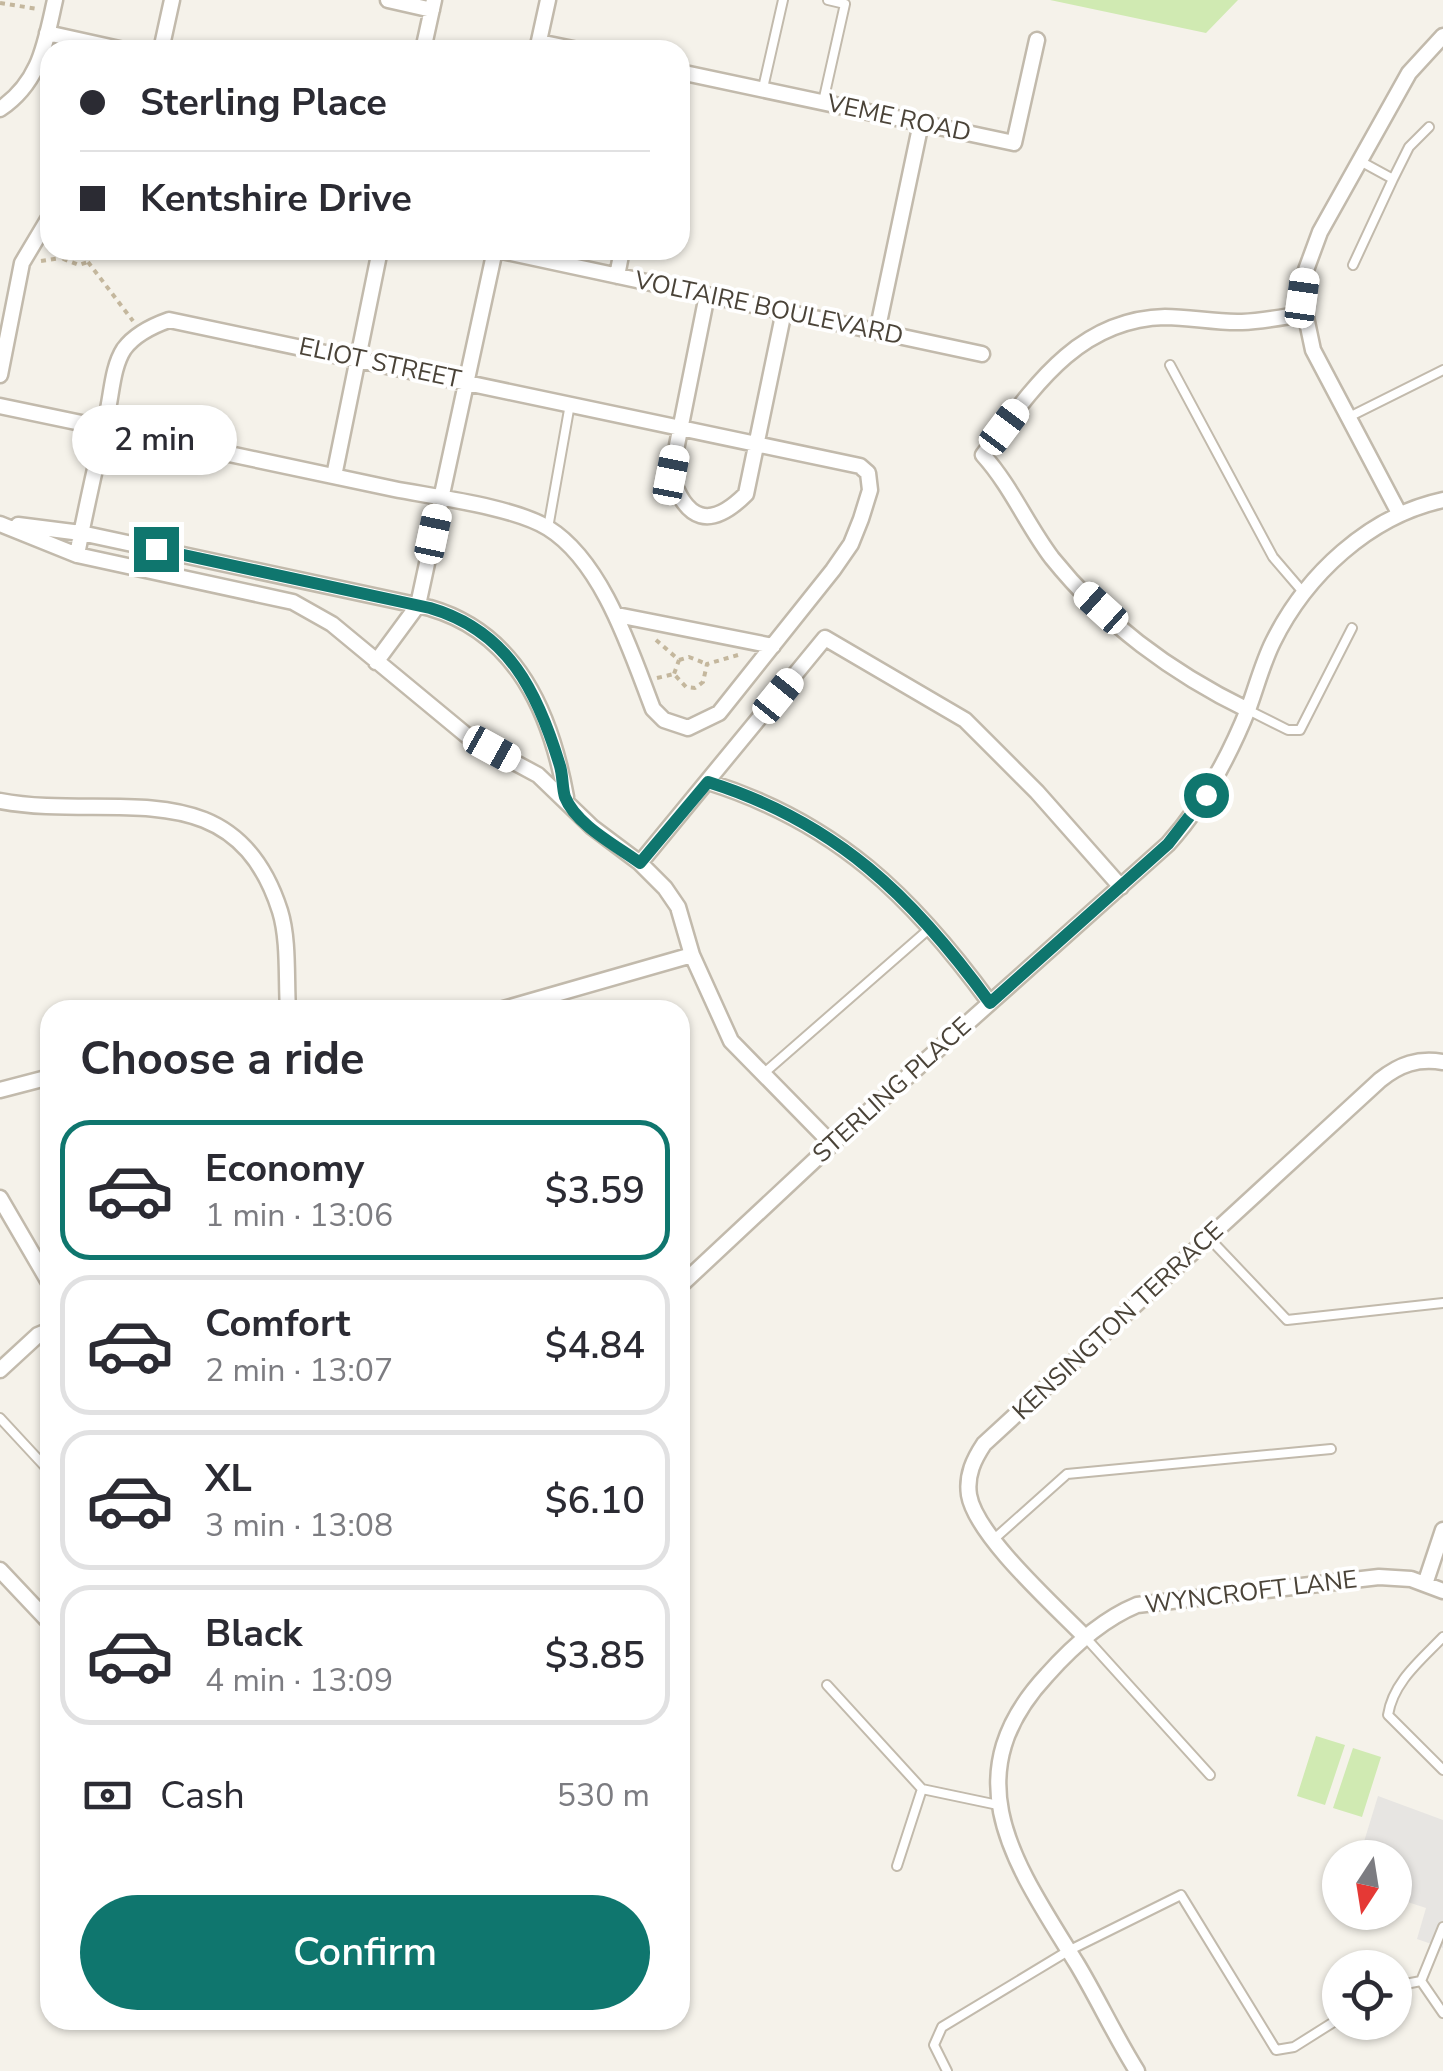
<!DOCTYPE html>
<html lang="en">
<head>
<meta charset="utf-8">
<style>
  :root { --surface:#fff; --page:#f7f7f7; --text:#2b2b33; --muted:#7c7c81; --line:#e1e1e2; --accent:#0f766e }
  body { margin:0; font-family:"Nunito Sans",sans-serif; background:var(--page); color:var(--text); height:100vh; display:flex; flex-direction:column; font-size:38px; white-space:nowrap }
  * { box-sizing:border-box; margin:0 }
  p { font-size:32px; color:var(--muted) }
  .icon { flex:none; width:55px; height:55px; fill:none; stroke:currentColor; stroke-width:2; stroke-linecap:round; stroke-linejoin:round }
  .map { position:relative; flex:1; overflow:hidden }
  .panel { position:absolute; left:40px; top:1000px; width:650px; height:1030px; display:flex; flex-direction:column; background:var(--surface); border-radius:30px; box-shadow:0 2px 8px #0004 }
  .panel>* { flex:none }
  .hud { position:absolute; left:40px; top:40px; width:650px; height:220px; border-radius:30px; box-shadow:0 2px 8px #0004; display:grid; align-content:center; height:220px; padding:0 40px; background:var(--surface) }
  .needle { width:65px; rotate:192deg }
  .buttons { position:absolute; left:1322px; top:1840px; display:grid; gap:20px }
  .buttons a { display:grid; place-items:center; width:90px; height:90px; border-radius:50%; background:var(--surface); box-shadow:0 2px 8px #0004; font-size:50px }
  .end { position:absolute; width:45px; height:45px; margin:-22px; border:12px solid #0f766e; background:#fff; box-shadow:0 0 0 5px #fff }
  .from { border-radius:50% }
  .bubble { position:absolute; height:70px; border-radius:35px; background:var(--surface); box-shadow:0 2px 8px #0004; font-size:32px; font-weight:600; line-height:70px; text-align:center }
  .car { position:absolute; width:30px; height:60px; margin:-30px -15px; border-radius:12px; box-shadow:0 0 8px 2px #0007; background:linear-gradient(#fff 24%,#345 0 40%,#fff 0 76%,#345 0 86%,#fff 0) }
  .hud b { display:flex; align-items:center; gap:35px; height:95px; font-size:38px }
  .hud b+b { border-top:2px solid var(--line) }
  .hud i { width:25px; height:25px; background:var(--text) }
  ul { padding:0; list-style:none }
  li { display:flex; align-items:center; gap:30px; height:140px; margin:0 20px 15px; padding:0 20px; border:5px solid var(--line); border-radius:30px }
  li div { flex:1 }
  li b { display:block; font-size:38px }
  li em { font-style:normal; font-weight:600 }
  li.selected { border-color:var(--accent) }
  li>.icon { width:90px; height:90px; stroke-width:1.5 }
  h2 { padding:0 40px; font-size:45px; line-height:120px }
  .pay { display:flex; align-items:center; gap:25px; height:110px; padding:0 40px; font-size:38px }
  .pay p { margin-inline-start:auto }
  .primary-button { display:flex; gap:20px; margin-top:auto; padding:20px 40px }
  .primary-button a { flex:1; height:115px; border-radius:60px; background:var(--accent); color:#fff; font-size:40px; font-weight:600; line-height:115px; text-align:center }
  .map>svg:first-child { display:block }
</style>
</head>
<body>
<div class="map">
<svg width="1443" height="2071" viewBox="0 0 1443 2071">
  <rect width="100%" height="100%" fill="#f5f2ea"/>
  <path fill="#d0eab2" d="M1050,0h188l-32,33z
    M1316,1736l29,9 -20,60 -28,-9z
    M1353,1748l28,9 -19,60 -29,-9z"/>
  <path fill="#e7e5e2" d="M1378,1796l65,24v128l-26,-9 9,-31 -31,-10v-40h-36z"/>
  <g fill="none" stroke-linecap="round" stroke-linejoin="round">
    <defs>
      <path id="lane" d="M763,88l20,-88
        M823,102l22,-98 -17,-4
        M1393,179l16,-32 20,-20
        M1353,265l40,-86 -33,-18
        M1170,365l103,192 30,35
        M1349,417l94,-47
        M548,528l22,-124
        M1248,710l40,20h12l52,-102
        M763,1074l166,-145
        M1209,1238l78,82 156,-17
        M0,1418l50,54
        M993,1540l74,-66 264,-25
        M1443,1637c-22,23 -50,45 -55,78l55,55
        M1086,1638l124,137
        M827,1685l95,104
        M897,1866l25,-77 76,16
        M1443,1927l-22,54 22,32
        M1395,1986l26,-5
        M947,2071l-13,-26 8,-18 126,-76 113,-56 95,155 18,-3 46,-29"/>
      <path id="street" d="M388,0l44,10
        M47,33l77,17
        M539,42l39,8
        M161,50l11,-50
        M423,50l11,-50
        M537,50l11,-50
        M680,72l334,71 23,-103
        M0,109c40,-27 45,-65 55,-109
        M497,250l485,104
        M617,276l5,-26
        M707,295l-36,180c15,46 39,55 75,19l38,-183
        M877,332l44,-209
        M0,375l22,-112 28,-47
        M0,406c131,27 263,55 394,83 41,8 120,18 154,39 55,34 83,124 105,181l11,11 24,8 31,-15 114,-143 18,-26 10,-25 9,-29 -2,-17 -8,-7 -691,-146c-17,6 -34,14 -45,29 -11,17 -12,41 -16,60 -10,49 -22,97 -31,146
        M334,476l46,-226
        M1399,513l-86,-163 -11,-52 4,-28 14,-38 89,-159 34,-37
        M0,524l77,31 216,47 39,22 139,115 67,36 54,52 48,36 25,25 13,19 14,48 39,86 101,103
        M18,525l63,8 349,75c87,25 121,106 136,189
        M617,615l156,31
        M376,662l42,-57 77,-355
        M1248,710c-74,-36 -144,-87 -196,-152 -25,-33 -41,-72 -69,-103 48,-64 93,-136 182,-138 26,0 51,6 77,5 21,-1 41,-5 61,-8
        M708,782c128,40 205,115 282,221
        M0,801c111,21 234,-34 280,110 9,29 6,68 8,99
        M640,863l185,-225 140,82 72,72 84,95
        M500,1010l192,-55
        M0,1090l50,-13
        M0,1198l50,86
        M680,1286l152,-142 336,-300c36,-40 61,-87 81,-137 8,-22 14,-45 24,-65 33,-67 96,-126 170,-142
        M0,1370l38,-35 12,-5
        M0,1570l50,53
        M1425,1584l18,-54
        M1086,1638c-30,-31 -110,-102 -117,-143 -3,-20 5,-36 15,-51l396,-364c20,-16 38,-22 63,-18
        M1137,2071c-22,-35 -39,-72 -60,-107 -61,-99 -126,-186 -30,-289 24,-27 56,-56 90,-70l242,-28 32,2 32,12"/>
    </defs>
    <use href="#lane" stroke="#c2baac" stroke-width="12"/>
    <use href="#street" stroke="#c2baac" stroke-width="19"/>
    <path stroke="#c4b79d" stroke-width="4" stroke-dasharray="5 5" stroke-linecap="butt" d="M0,3l38,6
      M62,250l-1,8 18,7 9,-3 6,-12
      M41,261l20,-3
      M88,262l45,59
      M656,640l23,20 -5,14
      M679,660l10,-3 18,7
      M657,678l17,-4 12,13 9,1 8,-6 4,-18 31,-9"/>
    <use href="#lane" stroke="#fff" stroke-width="8"/>
    <use href="#street" stroke="#fff" stroke-width="14"/>
  </g>
  <g fill="none" stroke-linecap="round" stroke-linejoin="round">
    <path stroke="#0f766e" stroke-width="12" d="M156,549l274,59c79,23 108,85 130,158 3,10 2,21 5,31 11,28 52,49 75,66l68,-81c128,40 205,115 282,221l178,-159 38,-49"/>
  </g>
  <g text-anchor="middle" dominant-baseline="central" stroke-width="8" stroke-linejoin="round" paint-order="stroke">
    <g font-size="25" fill="#4a4338" stroke="#fff">
      <text transform="translate(899 118) rotate(12)">VEME ROAD</text>
      <text transform="translate(769 308) rotate(12)">VOLTAIRE BOULEVARD</text>
      <text transform="translate(380 363) rotate(12)">ELIOT STREET</text>
      <text transform="translate(892 1090) rotate(-42)">STERLING PLACE</text>
      <text transform="translate(1118 1321) rotate(-43)">KENSINGTON TERRACE</text>
      <text transform="translate(1251 1592) rotate(-7)">WYNCROFT LANE</text>
    </g>
  </g>
</svg>
<div class="buttons">
<a><svg class="needle" viewBox="-14 -14 28 28"><path d="M0-13l5 13h-10z" fill="#e53935"/><path d="M0 13l5-13h-10z" fill="#7c7c81"/></svg></a>
<a><svg class="icon" aria-label="locate" viewBox="0 0 24 24"><circle cx="12" cy="12" r="6"/><path d="M12 2v4M12 18v4M2 12h4M18 12h4"/></svg></a>
</div>
<i class="end from" style="left:1206px;top:795px"></i>
<i class="end" style="left:156px;top:549px"></i>
<div class="bubble" style="left:72px;top:405px;width:165px">2 min</div>
<i class="car" style="left:1302px;top:298px;rotate:8deg"></i>
<i class="car" style="left:1004px;top:427px;rotate:37deg"></i>
<i class="car" style="left:671px;top:475px;rotate:11deg"></i>
<i class="car" style="left:433px;top:534px;rotate:12deg"></i>
<i class="car" style="left:1101px;top:608px;rotate:312deg"></i>
<i class="car" style="left:778px;top:696px;rotate:39deg"></i>
<i class="car" style="left:492px;top:749px;rotate:119deg"></i>
<div class="hud">
<b><i class="from"></i>Sterling Place</b>
<b><i></i>Kentshire Drive</b>
</div>
<section class="panel">
<h2>Choose a ride</h2>
<ul>
<li class="selected"><svg class="icon" aria-label="car" viewBox="0 0 24 24"><path d="M5 17H2v-5l4-1 3-4h7l3 4 3 1v5h-3M9 17h6M6 11h13"/><circle cx="7" cy="17" r="2"/><circle cx="17" cy="17" r="2"/></svg><div><b>Economy</b><p>1 min · 13:06</p></div><em>$3.59</em></li>
<li><svg class="icon" aria-label="car" viewBox="0 0 24 24"><path d="M5 17H2v-5l4-1 3-4h7l3 4 3 1v5h-3M9 17h6M6 11h13"/><circle cx="7" cy="17" r="2"/><circle cx="17" cy="17" r="2"/></svg><div><b>Comfort</b><p>2 min · 13:07</p></div><em>$4.84</em></li>
<li><svg class="icon" aria-label="car" viewBox="0 0 24 24"><path d="M5 17H2v-5l4-1 3-4h7l3 4 3 1v5h-3M9 17h6M6 11h13"/><circle cx="7" cy="17" r="2"/><circle cx="17" cy="17" r="2"/></svg><div><b>XL</b><p>3 min · 13:08</p></div><em>$6.10</em></li>
<li><svg class="icon" aria-label="car" viewBox="0 0 24 24"><path d="M5 17H2v-5l4-1 3-4h7l3 4 3 1v5h-3M9 17h6M6 11h13"/><circle cx="7" cy="17" r="2"/><circle cx="17" cy="17" r="2"/></svg><div><b>Black</b><p>4 min · 13:09</p></div><em>$3.85</em></li>
</ul>
<div class="pay"><svg class="icon" aria-label="cash" viewBox="0 0 24 24"><path d="M3 7h18v10H3z"/><circle cx="12" cy="12" r="2"/></svg>Cash<p>530 m</p></div>
<div class="primary-button"><a>Confirm</a></div>
</section>
</div>
</body>
</html>
